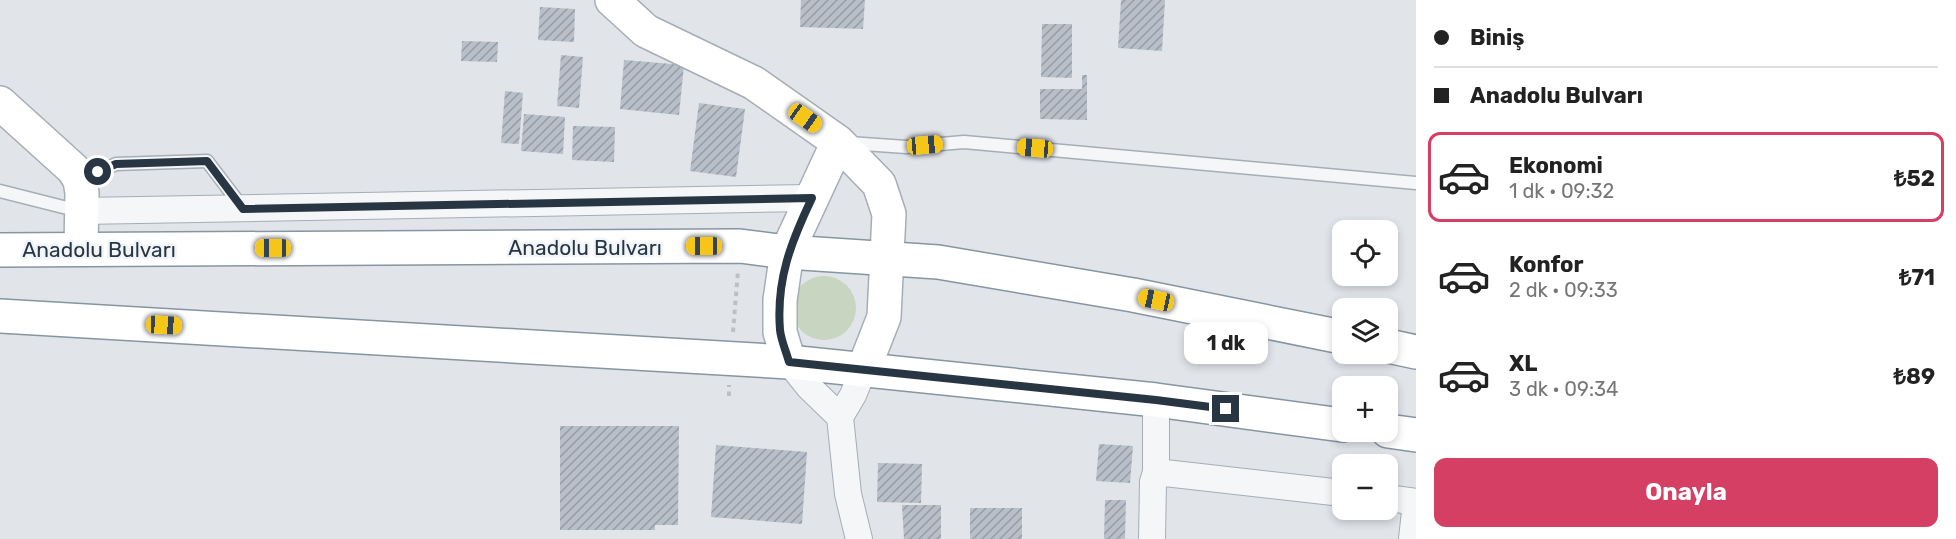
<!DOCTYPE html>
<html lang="tr">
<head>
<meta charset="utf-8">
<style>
  :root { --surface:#fff; --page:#f2f2f2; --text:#222; --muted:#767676; --line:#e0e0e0; --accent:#d63f64 }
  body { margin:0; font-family:Rubik,sans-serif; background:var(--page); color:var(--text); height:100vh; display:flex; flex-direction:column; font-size:22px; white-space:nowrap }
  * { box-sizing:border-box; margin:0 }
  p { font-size:20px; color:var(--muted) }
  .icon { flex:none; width:33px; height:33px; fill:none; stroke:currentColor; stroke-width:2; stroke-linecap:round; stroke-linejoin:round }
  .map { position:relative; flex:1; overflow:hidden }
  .details { display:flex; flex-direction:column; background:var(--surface); width:540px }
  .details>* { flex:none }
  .hud { display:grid; align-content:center; height:132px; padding:0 18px; background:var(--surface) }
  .fabs { position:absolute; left:1332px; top:220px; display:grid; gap:12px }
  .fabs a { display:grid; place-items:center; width:66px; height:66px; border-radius:12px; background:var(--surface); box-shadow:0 3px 9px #0003; font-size:30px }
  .end { position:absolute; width:27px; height:27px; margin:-14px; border:8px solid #283543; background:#fff; box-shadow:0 0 0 3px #fff }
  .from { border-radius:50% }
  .bubble { position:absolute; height:42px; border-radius:12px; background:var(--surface); box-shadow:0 3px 9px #0003; font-size:20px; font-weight:700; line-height:42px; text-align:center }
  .car { position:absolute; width:18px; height:36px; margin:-18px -9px; border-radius:8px; box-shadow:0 0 4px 2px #0007; background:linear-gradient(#f5c518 24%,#345 0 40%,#f5c518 0 76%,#345 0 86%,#f5c518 0) }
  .hud b { display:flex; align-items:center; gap:21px; height:57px; font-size:22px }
  .hud b+b { border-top:2px solid var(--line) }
  .hud i { width:15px; height:15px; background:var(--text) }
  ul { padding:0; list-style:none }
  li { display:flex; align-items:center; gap:18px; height:90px; margin:0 12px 9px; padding:0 6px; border:3px solid transparent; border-radius:12px }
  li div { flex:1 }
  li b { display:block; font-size:22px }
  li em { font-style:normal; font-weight:700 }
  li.on { border-color:var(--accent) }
  li>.icon { width:54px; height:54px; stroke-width:1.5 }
  .button { display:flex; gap:12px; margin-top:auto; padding:12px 18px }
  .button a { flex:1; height:69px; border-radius:12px; background:var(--accent); color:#fff; font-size:24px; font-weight:700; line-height:69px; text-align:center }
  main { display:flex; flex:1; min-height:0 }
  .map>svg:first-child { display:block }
</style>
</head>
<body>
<main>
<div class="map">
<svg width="1416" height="539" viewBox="0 0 1416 539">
  <defs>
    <pattern id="building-hatch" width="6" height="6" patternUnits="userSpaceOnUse" patternTransform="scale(1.5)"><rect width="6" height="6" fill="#b8bfc8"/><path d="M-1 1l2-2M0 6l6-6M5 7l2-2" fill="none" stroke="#969ca4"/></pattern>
  </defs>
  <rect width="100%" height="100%" fill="#e1e5ea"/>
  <path fill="#c8d5c1" d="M792 308a32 32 0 1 1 64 0a32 32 0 1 1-64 0Z"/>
  <path fill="url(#building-hatch)" d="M801,0h64l-2,29 -63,-2z
    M1121,0h44l-3,51 -44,-3z
    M540,7l35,2 -1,33 -36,-2z
    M1042,24h30v54l-31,-1z
    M462,41l36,1 -1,20 -36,-1z
    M561,55l22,2 -4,51 -22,-2z
    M624,60l60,5 -5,50 -59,-6z
    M1082,75h5v45l-47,-1v-30h42z
    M505,91l18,2 -4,51 -18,-1z
    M699,103l46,6 -9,68 -46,-6z
    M524,114l41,3 -2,37 -42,-3z
    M573,126l42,1 -1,35 -42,-2z
    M560,426h119l-1,99h-23v5h-95z
    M1099,444l34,2 -3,37 -34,-2z
    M716,445l91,7 -5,72 -91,-7z
    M878,463l44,1 -1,39 -44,-1z
    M1105,500h21l-1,39h-21z
    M902,505h39v34h-37z
    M970,508h52v31h-52z"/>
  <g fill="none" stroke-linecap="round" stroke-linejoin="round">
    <defs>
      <path id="lane" d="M849,143l57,4 58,-5 452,41
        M81,180l35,-16 91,-3 35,46
        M0,191l79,20"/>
      <path id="street" d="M81,211l730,-13
        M789,362l20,25 31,30
        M1156,472l186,21
        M1388,498l28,4
        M859,539l-11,-45 -8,-77 13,-22 11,-27
        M1152,539l1,-57 3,-10v-72
        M1412,539l4,-37"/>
      <path id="secondary" d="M612,0l34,31 108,52 84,59 41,42 10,30 -5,103 -20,51
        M0,103l73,66 7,11 2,13 -1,56
        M789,362l-9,-30v-32l7,-48 51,-110"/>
      <path id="highway" d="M0,250l740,-4 47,6 151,10 195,33 209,42
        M0,316l789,46 367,38 186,25
        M1388,346l28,6
        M1388,431l28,4"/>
    </defs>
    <use href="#lane" stroke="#a6adb5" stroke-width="15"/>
    <use href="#street" stroke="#a6adb5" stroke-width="28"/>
    <use href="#secondary" stroke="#a6adb5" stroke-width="36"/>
    <use href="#highway" stroke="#8794a2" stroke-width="36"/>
    <path stroke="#bbc0c5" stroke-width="4" stroke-dasharray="4.5 4.5" stroke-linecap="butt" d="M733,332l5,-61
      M729,396v-11"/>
    <use href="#lane" stroke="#f4f6f8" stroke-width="12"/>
    <use href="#street" stroke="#f4f6f8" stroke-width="26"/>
    <use href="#secondary" stroke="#fff" stroke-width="33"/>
    <use href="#highway" stroke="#fff" stroke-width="33"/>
  </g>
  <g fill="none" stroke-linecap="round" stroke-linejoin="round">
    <path stroke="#283543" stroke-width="8" d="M98,172l18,-8 91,-3 36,48 569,-11c-21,44 -36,82 -32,132 1,10 6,21 9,32l367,38 70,9"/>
  </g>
  <g text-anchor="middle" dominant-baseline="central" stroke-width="5" stroke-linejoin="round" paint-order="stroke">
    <g font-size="21" fill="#283543" stroke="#f1f4f8">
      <text x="585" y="247">Anadolu Bulvarı</text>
      <text x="99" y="249">Anadolu Bulvarı</text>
    </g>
  </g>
</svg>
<div class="fabs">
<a><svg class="icon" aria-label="locate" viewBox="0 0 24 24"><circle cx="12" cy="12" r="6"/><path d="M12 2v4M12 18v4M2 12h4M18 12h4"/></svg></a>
<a><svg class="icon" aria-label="layers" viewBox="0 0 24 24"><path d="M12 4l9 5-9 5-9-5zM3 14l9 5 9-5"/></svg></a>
<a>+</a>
<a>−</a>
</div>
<i class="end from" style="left:98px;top:172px"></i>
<i class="end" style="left:1226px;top:409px"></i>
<div class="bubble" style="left:1184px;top:322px;width:84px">1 dk</div>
<i class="car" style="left:805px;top:118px;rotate:125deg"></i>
<i class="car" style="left:925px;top:145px;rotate:85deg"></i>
<i class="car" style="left:1035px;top:148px;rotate:275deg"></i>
<i class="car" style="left:704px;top:246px;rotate:270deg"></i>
<i class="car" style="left:273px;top:248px;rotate:270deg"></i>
<i class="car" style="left:1156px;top:300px;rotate:282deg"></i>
<i class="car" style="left:164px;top:325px;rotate:93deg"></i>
</div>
<section class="details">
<div class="hud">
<b><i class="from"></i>Biniş</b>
<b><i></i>Anadolu Bulvarı</b>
</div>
<ul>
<li class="on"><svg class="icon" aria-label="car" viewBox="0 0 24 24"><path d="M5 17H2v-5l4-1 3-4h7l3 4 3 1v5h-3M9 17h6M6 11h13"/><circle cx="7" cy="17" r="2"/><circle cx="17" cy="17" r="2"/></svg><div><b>Ekonomi</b><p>1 dk · 09:32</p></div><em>₺52</em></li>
<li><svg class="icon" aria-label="car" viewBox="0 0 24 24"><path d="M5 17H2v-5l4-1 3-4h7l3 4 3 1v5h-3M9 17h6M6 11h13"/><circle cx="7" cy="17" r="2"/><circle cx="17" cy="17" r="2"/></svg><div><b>Konfor</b><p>2 dk · 09:33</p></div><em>₺71</em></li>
<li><svg class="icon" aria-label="car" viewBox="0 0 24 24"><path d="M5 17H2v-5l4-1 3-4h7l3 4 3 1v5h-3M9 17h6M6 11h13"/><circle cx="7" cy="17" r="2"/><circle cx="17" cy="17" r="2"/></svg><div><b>XL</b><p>3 dk · 09:34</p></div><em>₺89</em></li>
</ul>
<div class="button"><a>Onayla</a></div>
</section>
</main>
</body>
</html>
